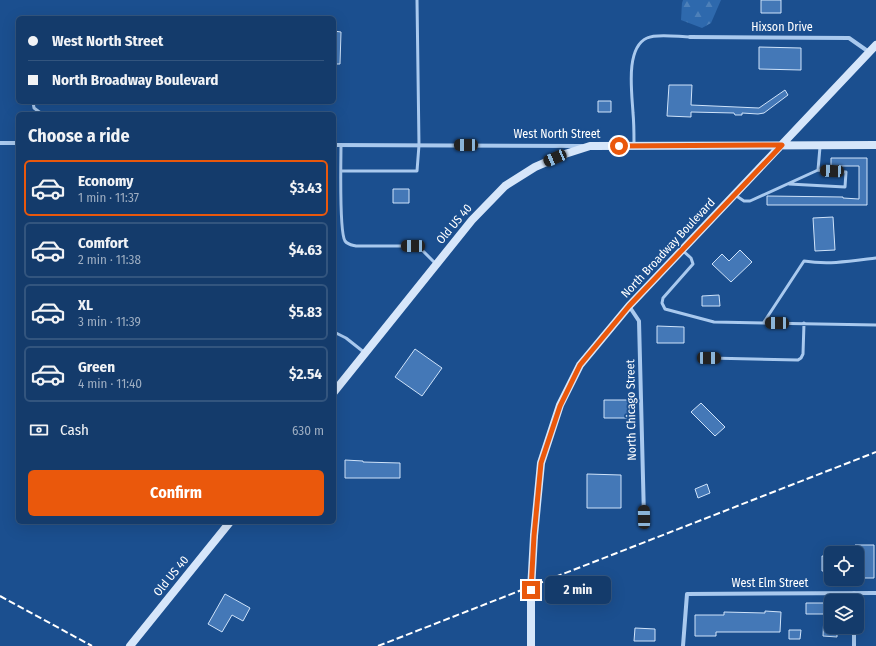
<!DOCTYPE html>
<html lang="en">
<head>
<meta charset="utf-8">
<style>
  :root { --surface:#143b6b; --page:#214673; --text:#f1f3f6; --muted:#9dadc1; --line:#33557e; --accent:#ea580c }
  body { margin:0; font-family:"Fira Sans Condensed",sans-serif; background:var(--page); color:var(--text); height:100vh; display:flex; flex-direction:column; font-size:15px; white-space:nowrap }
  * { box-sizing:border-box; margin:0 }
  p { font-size:13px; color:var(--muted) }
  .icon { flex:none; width:22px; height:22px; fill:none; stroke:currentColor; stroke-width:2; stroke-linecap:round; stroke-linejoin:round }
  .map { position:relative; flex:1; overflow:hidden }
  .details { position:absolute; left:16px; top:112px; width:320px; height:412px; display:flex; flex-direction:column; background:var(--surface); border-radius:6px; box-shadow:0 4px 16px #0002,0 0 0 1px var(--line) }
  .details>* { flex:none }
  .guide { position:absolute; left:16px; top:16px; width:320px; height:88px; border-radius:6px; box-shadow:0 4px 16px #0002,0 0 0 1px var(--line); display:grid; align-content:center; height:88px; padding:0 12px; background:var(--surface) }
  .fabs { position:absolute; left:824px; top:546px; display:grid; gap:8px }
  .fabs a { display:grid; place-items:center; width:40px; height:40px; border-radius:6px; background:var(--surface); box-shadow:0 4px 16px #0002,0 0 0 1px var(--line); font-size:20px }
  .end { position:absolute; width:18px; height:18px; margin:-9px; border:5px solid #ea580c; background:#fff; box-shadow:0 0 0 2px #fff }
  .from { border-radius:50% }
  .bubble { position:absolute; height:28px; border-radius:6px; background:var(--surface); box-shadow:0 4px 16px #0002,0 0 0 1px var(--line); font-size:13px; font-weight:700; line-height:28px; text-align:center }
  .car { position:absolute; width:12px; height:24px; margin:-12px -6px; border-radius:5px; box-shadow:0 0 3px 1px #0007; background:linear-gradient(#222 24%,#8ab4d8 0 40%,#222 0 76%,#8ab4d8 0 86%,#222 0) }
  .guide b { display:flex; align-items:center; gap:14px; height:38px; font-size:15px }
  .guide b+b { border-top:1px solid var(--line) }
  .guide i { width:10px; height:10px; background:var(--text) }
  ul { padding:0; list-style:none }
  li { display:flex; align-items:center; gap:12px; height:56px; margin:0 8px 6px; padding:0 4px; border:2px solid var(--line); border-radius:6px }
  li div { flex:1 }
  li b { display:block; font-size:15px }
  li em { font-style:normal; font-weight:700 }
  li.current { border-color:var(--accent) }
  li>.icon { width:36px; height:36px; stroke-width:1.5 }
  h2 { padding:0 12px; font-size:18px; line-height:48px }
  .pay { display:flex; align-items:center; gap:10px; height:44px; padding:0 12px; font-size:15px }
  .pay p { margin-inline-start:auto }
  .button { display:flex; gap:8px; margin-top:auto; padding:8px 12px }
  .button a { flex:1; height:46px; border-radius:6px; background:var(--accent); color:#fff; font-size:16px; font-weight:700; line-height:46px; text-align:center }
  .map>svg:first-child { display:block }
</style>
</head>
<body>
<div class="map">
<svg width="876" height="646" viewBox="0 0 876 646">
  <defs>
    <pattern id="forest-firs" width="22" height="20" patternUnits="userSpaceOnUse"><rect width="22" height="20" fill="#2e69ad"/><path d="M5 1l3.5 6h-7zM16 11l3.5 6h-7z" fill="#4d80b9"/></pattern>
  </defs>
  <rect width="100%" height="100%" fill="#1b4f8f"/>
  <path fill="url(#forest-firs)" d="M683,0h38l-10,23 -9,5 -21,-8 1,-17z"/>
  <path fill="#4478b7" stroke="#cfe3fa" d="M761,0h20v13h-20z
    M334,31l7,1 -1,32h-6z
    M759,47l42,1v22l-42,-1z
    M669,85h23l-1,20 68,3 26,-18 3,5 -24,18 -6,1 -16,-1v2h-7l-1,-2 -43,-1v5l-24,-1z
    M598,101h13v11h-13z
    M831,158h36v47h-100v-9l76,1v1l16,1v-33h-28z
    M393,189h16v14h-16z
    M833,217l2,33 -20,1 -2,-33z
    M740,250l12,12 -21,20 -19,-18 10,-10 7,7z
    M719,295l1,11h-18v-10z
    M657,326l27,1v16h-27z
    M415,349l27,19 -20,28 -27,-19z
    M604,400h24v18h-24z
    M701,403l24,24 -10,9 -24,-24z
    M345,460l18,1v1l37,1v15h-55z
    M587,474l34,1v33h-34z
    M707,484l3,9 -12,5 -3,-9z
    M855,545h19v33h-13v-10h-3l1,-9h-2v-6h-2z
    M822,556h9v15h-9z
    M225,594l25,14 -7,13 -11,-6 -10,17 -14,-8z
    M806,603h25v24h6v10l-14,-1 1,-22h-18z
    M765,611l16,1 -1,20h-64v4h-21v-21h29v-3l41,1z
    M635,628l20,1v12h-21z
    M789,630h12l-1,9h-11z"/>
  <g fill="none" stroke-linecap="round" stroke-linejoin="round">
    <path stroke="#a9c9ee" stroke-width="3" d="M33,102l1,6 8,6
      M634,144c0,-10 0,-21 -1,-31 -1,-20 -8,-65 14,-75 10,-5 32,-1 43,-1
      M341,145c0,15 -2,87 4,96 3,4 7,4 11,5h57l10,5 13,13
      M341,171h76l2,-26 -2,-145
      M789,184l56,3 1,-15 -28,-2
      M735,195l9,6h6l68,-31 2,-23
      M682,250l9,8 2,6 -30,34 -1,5 3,6 49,13 162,3
      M764,322l40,-61c25,4 48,0 72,-3
      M334,332l12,6 19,15
      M709,358l89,2 3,-2 2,-4 1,-31"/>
    <path stroke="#a9c9ee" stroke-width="4" d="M690,37l159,1 20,14
      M0,143h18
      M334,145l248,1
      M629,306l10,15 5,196
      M854,593v8
      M854,627v19
      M683,646l4,-52 189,-1"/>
    <path stroke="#d6e6fa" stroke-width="8" d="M334,392l138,-172 33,-34 30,-19 30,-13 25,-8 286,-1
      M534,536l7,-73 19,-58 20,-40 49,-59 247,-261
      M130,646l100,-124"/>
    <path stroke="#fff" stroke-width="2" stroke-dasharray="7 3" stroke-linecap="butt" d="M0,596l92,50
      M378,646l498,-194"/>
    <path stroke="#d6e6fa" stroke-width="8" d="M531,646v-56l3,-54"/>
  </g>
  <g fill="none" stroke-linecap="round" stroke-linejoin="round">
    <path stroke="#ea580c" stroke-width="5" d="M531,590l3,-54 7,-73 19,-57 20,-41 49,-59 153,-161 -163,1"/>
  </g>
  <g text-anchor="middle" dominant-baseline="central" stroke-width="4" stroke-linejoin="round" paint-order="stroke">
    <g font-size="12" fill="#fff" stroke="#1b4f8f">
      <text x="782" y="27">Hixson Drive</text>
      <text x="557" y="134">West North Street</text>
      <text transform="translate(454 224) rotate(-50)">Old US 40</text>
      <text transform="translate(668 248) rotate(-47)">North Broadway Boulevard</text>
      <text transform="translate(631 410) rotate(-91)">North Chicago Street</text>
      <text transform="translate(171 576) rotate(-51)">Old US 40</text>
      <text x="770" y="583">West Elm Street</text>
    </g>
  </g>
</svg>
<div class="fabs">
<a><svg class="icon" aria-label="locate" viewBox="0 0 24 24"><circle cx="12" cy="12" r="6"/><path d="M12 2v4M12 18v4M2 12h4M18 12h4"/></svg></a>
<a><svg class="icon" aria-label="layers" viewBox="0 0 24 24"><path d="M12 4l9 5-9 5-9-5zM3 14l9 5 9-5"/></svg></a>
</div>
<i class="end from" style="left:619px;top:146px"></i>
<i class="end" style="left:531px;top:590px"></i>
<div class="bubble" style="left:545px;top:576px;width:66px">2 min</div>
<i class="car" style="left:466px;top:145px;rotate:270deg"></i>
<i class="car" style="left:555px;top:158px;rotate:247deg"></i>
<i class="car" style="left:832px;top:171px;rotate:273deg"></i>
<i class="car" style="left:413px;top:246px;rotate:270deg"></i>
<i class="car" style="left:777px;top:323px;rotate:271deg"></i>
<i class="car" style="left:709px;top:358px;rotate:91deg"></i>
<i class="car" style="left:644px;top:517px;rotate:359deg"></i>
<div class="guide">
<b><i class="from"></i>West North Street</b>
<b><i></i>North Broadway Boulevard</b>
</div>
<section class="details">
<h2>Choose a ride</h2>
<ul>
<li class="current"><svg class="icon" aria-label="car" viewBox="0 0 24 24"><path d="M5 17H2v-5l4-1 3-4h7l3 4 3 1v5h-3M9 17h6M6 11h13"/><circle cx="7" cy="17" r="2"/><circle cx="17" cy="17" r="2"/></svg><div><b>Economy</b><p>1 min · 11:37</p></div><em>$3.43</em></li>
<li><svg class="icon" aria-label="car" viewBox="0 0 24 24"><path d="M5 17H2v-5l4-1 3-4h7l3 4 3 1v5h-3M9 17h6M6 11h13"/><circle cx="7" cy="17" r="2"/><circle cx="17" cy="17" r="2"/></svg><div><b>Comfort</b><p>2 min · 11:38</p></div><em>$4.63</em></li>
<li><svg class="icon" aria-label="car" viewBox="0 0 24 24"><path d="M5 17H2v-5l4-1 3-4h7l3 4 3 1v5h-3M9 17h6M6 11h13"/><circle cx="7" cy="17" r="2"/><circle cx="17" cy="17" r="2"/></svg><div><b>XL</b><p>3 min · 11:39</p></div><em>$5.83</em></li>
<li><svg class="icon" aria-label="car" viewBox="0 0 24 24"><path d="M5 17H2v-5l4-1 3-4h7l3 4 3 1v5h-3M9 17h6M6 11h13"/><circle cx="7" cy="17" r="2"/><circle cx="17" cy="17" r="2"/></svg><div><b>Green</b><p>4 min · 11:40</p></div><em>$2.54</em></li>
</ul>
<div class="pay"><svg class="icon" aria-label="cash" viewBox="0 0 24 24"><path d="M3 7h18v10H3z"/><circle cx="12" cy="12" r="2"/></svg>Cash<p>630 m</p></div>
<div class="button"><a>Confirm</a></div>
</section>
</div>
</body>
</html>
